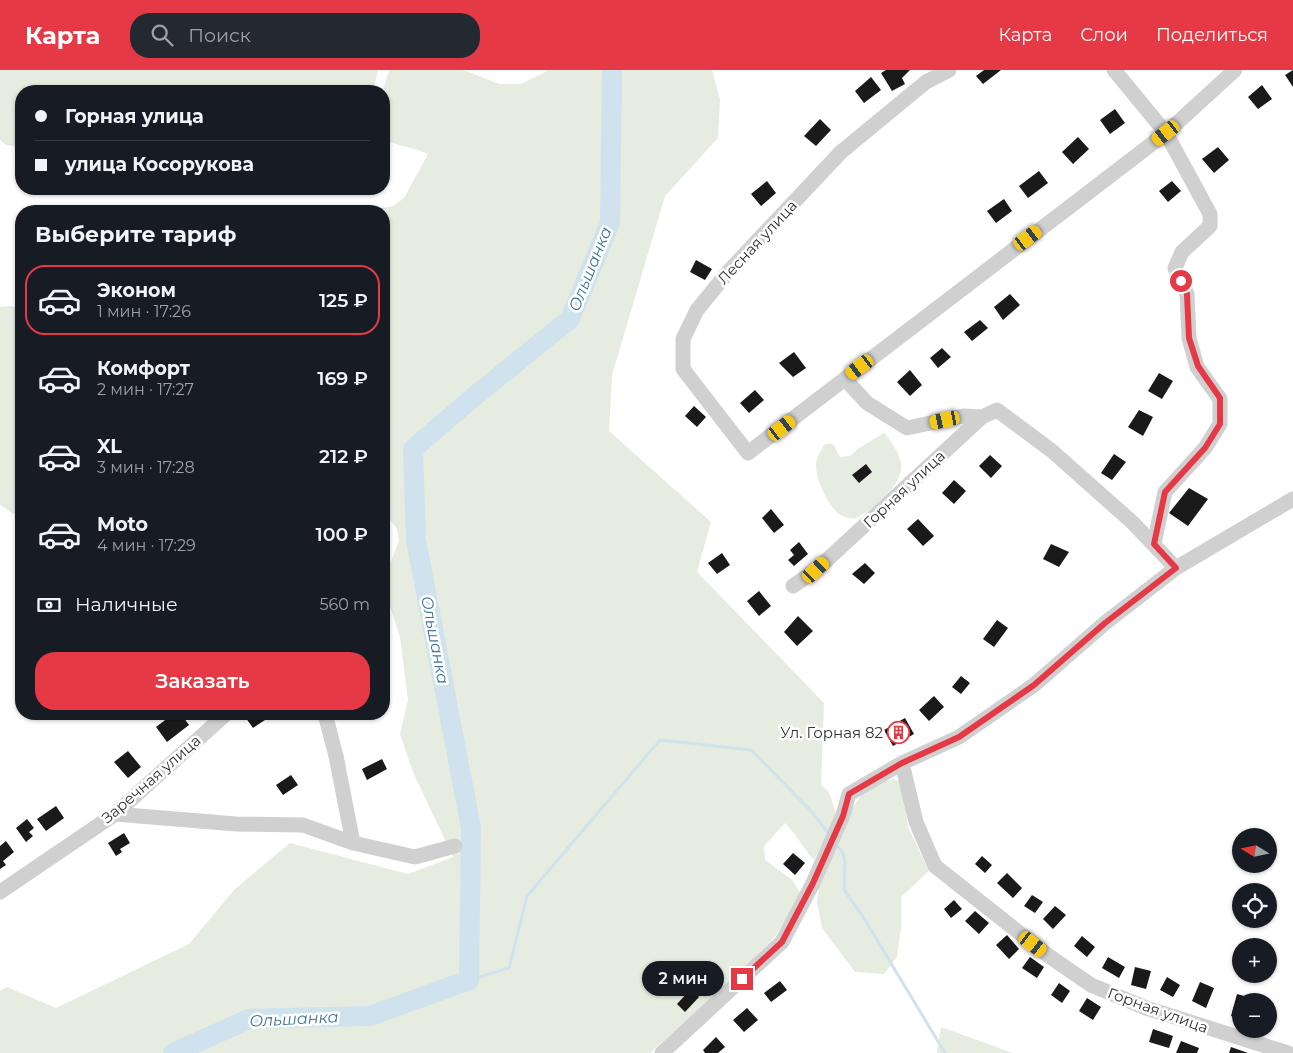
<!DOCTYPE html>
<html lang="ru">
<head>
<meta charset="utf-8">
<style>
  :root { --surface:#171b24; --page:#242831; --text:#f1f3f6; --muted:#9ea1a6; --line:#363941; --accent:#e63946 }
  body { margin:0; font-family:Montserrat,sans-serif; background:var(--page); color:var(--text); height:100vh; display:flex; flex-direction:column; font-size:19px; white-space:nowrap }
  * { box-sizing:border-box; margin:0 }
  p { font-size:16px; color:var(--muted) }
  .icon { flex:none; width:28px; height:28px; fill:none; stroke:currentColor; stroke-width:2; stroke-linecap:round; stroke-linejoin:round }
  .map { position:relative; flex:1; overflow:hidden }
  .panel { position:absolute; left:15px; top:135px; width:375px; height:515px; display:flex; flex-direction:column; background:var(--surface); border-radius:20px; box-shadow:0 1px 4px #0004 }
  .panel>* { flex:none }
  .hud { position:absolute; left:15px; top:15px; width:375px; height:110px; border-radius:20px; box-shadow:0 1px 4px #0004; display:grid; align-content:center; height:110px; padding:0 20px; background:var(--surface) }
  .needle { width:32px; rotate:280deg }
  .fabs { position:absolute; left:1232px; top:758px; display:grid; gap:10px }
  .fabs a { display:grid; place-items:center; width:45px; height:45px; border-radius:50%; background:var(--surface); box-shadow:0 1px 4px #0004; font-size:25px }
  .end { position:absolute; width:22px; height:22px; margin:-11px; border:6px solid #e63946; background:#fff; box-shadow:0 0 0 2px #fff }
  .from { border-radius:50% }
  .bubble { position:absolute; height:35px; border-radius:18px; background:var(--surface); box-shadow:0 1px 4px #0004; font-size:16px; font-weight:600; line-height:35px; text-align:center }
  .car { position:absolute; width:15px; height:30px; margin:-15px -8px; border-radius:6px; box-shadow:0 0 4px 1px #0007; background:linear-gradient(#f5c518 24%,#345 0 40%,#f5c518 0 76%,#345 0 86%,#f5c518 0) }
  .hud b { display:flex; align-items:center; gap:18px; height:48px; font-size:19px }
  .hud b+b { border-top:1px solid var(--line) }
  .hud i { width:12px; height:12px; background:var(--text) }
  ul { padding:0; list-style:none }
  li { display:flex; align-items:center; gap:15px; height:70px; margin:0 10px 8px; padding:0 10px; border:2px solid transparent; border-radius:20px }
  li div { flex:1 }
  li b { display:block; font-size:19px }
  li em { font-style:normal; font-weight:600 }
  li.on { border-color:var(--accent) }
  li>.icon { width:45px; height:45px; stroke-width:1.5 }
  h2 { padding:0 20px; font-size:22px; line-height:60px }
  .pay { display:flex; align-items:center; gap:12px; height:55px; padding:0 20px; font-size:19px }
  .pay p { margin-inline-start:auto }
  .action { display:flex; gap:10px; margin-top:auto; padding:10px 20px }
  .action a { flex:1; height:58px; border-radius:20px; background:var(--accent); color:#fff; font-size:20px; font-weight:600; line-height:58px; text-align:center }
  header { display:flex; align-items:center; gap:30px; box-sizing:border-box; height:70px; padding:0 25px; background:var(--accent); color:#fff }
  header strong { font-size:24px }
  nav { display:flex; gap:28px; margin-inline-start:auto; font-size:18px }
  .search { width:350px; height:45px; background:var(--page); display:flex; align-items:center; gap:12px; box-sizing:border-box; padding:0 18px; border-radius:20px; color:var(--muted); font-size:19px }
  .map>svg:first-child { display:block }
</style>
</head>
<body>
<header>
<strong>Карта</strong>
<div class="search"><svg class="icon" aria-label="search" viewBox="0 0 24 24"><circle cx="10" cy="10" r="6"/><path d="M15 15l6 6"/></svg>Поиск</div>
<nav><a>Карта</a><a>Слои</a><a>Поделиться</a></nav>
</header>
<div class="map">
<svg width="1293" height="983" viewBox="0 0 1293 983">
  <rect width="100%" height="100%" fill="#fff"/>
  <path fill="#e6ecdf" d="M0,0h378l-5,21h-352v56l-15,-2 -6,-5z
    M390,0h73l36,14h22l28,-14h163l8,29 -2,39 -53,58 -53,179 -3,56 102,91 -14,50 127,131 -3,82 8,7 8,25 -23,43c-11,-12 -17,-25 -29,-37l-21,23 1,14 26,19 9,13 -10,21 -16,25 -45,44 -79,71h-650v-62l7,-4 49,21 133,-64 46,-55 55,-46 118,31 45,-17 -40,-85 -13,-38 8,-34 -8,-63 -16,-49v-9l15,-38 -2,-12 -13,-18v-300h-22l31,-5 11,-8 24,-44c-12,-6 -25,-7 -38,-12 -8,-21 -11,-52 0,-72z
    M10,236l11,2v206l-9,-1 -12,-8v-198z
    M884,363c7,8 15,19 17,30 4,21 -30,49 -47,56 -5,-1 -11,-2 -15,-5 -11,-9 -23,-34 -23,-49 0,-8 5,-14 9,-21h8l7,13 10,-1 9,-8z
    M894,709l7,3 7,45 21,44 -28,26v31l-4,29 -13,17 -29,-2 -33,-44 -5,-26 2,-17 33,-77 12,-16 18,-10z
    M941,957l72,26h-76z"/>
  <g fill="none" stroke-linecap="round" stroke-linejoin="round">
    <path stroke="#cfe2ee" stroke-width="3" d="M835,773l7,8 3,11 -1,28 18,25 83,138
      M469,910l40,-12 18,-72 133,-156 91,10 60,61 18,23"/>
    <path stroke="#cfe2ee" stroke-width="20" d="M173,983l76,-34 121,-3 99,-36 2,-152 -55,-288 -3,-91 63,-54 94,-76 40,-96 2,-153"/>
  </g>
  <path fill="#1a1a1a" d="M886,0h24l-8,8 3,6 -13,7 -11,-18z
    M984,0h17l-18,14 -7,-8z
    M1293,0v17l-8,-12z
    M871,7l10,13 -17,13 -9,-12z
    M1262,15l10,14 -14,10 -10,-12z
    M1115,39l10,14 -15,11 -10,-14z
    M820,49l11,11 -15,16 -12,-10z
    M1078,67l11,12 -16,15 -11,-12z
    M1218,77l11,13 -15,13 -12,-14z
    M1039,101l9,12 -20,15 -9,-12z
    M767,111l9,12 -15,13 -10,-12z
    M1172,111l9,10 -13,11 -9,-11z
    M1004,129l8,12 -16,12 -9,-12z
    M696,190l16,9 -7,11 -15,-8z
    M1010,224l10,11 -17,15 -9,-13z
    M980,250l8,8 -16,13 -8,-9z
    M942,278l9,9 -13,11 -8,-10z
    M794,282l12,16 -13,9 -14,-14z
    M910,300l12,15 -12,11 -13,-14z
    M1159,303l14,8 -11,18 -14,-8z
    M755,320l9,10 -15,13 -9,-10z
    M694,336l12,11 -9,10 -12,-11z
    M1139,340l14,7 -10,19 -15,-9z
    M1114,384l12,8 -14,18 -11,-7z
    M990,385l12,11 -11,12 -12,-12z
    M866,394l6,8 -13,11 -7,-8z
    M954,410l12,11 -12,13 -12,-11z
    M1189,418l19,11 -20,27 -19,-13z
    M771,439l13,16 -10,8 -12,-15z
    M918,449l16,17 -11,10 -16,-17z
    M799,472l9,12 -14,12 -6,-6 6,-5 -4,-5z
    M1051,474l18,8 -10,15 -16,-8z
    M722,483l8,12 -13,9 -9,-11z
    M865,493l10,10 -11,11 -12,-10z
    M759,521l12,15 -12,10 -12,-15z
    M798,546l15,15 -16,15 -13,-14z
    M997,550l11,8 -14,19 -11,-8z
    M961,606l9,7 -9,11 -9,-7z
    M934,626l10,11 -15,14 -10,-11z
    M173,644h8l8,11 -22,17 -11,-15z
    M243,644h26l2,2 -18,12z
    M905,648l9,16 -21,12 -9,-16z
    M128,681l13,16 -13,11 -14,-16z
    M382,689l5,10 -20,11 -5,-11z
    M291,705l7,10 -15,10 -7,-10z
    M56,736l8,12 -18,13 -9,-12z
    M27,749l7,9 -5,4 4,4 -7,6 -10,-14z
    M124,763l6,10 -10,6 2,3 -6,4 -8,-13z
    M6,771l8,11 -11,9 3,4 -6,4v-23z
    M793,783l12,10 -10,12 -12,-11z
    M982,786l10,9 -7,8 -10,-9z
    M1007,803l15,15 -9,10 -16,-15z
    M1032,825l11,7 -8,11 -11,-7z
    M954,830l8,9 -11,9 -7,-9z
    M1055,836l11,9 -13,14 -10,-10z
    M975,841l14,12 -10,11 -14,-13z
    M1007,865l12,14 -10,10 -13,-14z
    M1082,866l13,11 -8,10 -13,-11z
    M1030,887l14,10 -7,11 -15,-10z
    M1108,887l17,10 -6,11 -17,-10z
    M1135,897l16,4 -5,18 -15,-4z
    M1167,907l13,8 -7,12 -13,-7z
    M780,911l7,9 -16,12 -7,-9z
    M1200,912l14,6 -8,20 -14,-7z
    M1059,913l11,8 -8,12 -11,-8z
    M691,919l8,8 -14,15 -8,-8z
    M1237,924l25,7h-21v18l-10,-3z
    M1087,928l14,9 -8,13 -14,-9z
    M747,938l11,12 -14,12 -11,-12z
    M1153,959l20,7 -4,12 -20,-6z
    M716,967l9,10 -7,6h-13l-2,-3z
    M1181,971l18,7 -2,5h-21z
    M1231,977l17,6h-19z"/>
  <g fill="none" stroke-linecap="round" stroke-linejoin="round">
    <path stroke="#d0d0d0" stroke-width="15" d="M949,0l-23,12 -85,70 -113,120 -31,38 -14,29v30l65,84 418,-320 69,-63
      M1114,0l52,63 44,81v12l-28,26 -7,16 12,26 2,44 8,29 23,32v25l-15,24 -40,44 -11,52
      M845,309l22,24 40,25 56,-12 19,1
      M793,516l23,-16 166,-153 15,-7 55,41 80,71 44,46
      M325,644l11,42 17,87
      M902,693l14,59 19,44 111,88 45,31 55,23 142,45
      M115,744l121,10 67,1 50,18 62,14 40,-11
      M0,822l115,-78 111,-100
      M662,983l120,-111 31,-59 30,-68 6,-21 53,-31 57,-26 75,-52 71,-62 71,-55 117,-69"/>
  </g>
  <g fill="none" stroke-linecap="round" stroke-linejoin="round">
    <path stroke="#e63946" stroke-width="6" d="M742,909l40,-37 31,-59 30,-67 6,-22 53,-31 57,-26 75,-52 71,-62 71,-55 -22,-24 11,-52 40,-44 15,-24v-26l-22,-32 -9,-28 -2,-44 -6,-13"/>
  </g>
  <defs>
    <symbol id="building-ring" viewBox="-11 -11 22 22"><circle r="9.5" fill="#fff" stroke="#e63946" stroke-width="1.5"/><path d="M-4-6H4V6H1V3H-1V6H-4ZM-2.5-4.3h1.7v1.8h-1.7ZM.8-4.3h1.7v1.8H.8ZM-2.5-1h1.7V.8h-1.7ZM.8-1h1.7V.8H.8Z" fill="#e63946"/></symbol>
  </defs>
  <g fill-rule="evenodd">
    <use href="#building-ring" x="886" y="650" width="25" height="25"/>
  </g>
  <g text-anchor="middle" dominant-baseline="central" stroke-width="5" stroke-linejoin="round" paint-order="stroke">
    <g font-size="15" fill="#333" stroke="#fff">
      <text transform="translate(757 172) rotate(-47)">Лесная улица</text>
      <text transform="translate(904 419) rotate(-43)">Горная улица</text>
      <text transform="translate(151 709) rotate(-41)">Заречная улица</text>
      <text transform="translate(1158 940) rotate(20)">Горная улица</text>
    </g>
    <g font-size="15" fill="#333" stroke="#fff" text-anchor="end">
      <text x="883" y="662">Ул. Горная 82</text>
    </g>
    <g font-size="16" font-style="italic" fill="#3f7597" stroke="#fff">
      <text transform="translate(590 199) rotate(-68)">Ольшанка</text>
      <text transform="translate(435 570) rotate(79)">Ольшанка</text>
      <text transform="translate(294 949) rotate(-3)">Ольшанка</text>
    </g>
  </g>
</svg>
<div class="fabs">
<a><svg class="needle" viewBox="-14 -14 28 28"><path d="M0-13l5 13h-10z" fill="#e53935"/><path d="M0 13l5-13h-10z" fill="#9ea1a6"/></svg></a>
<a><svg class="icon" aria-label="locate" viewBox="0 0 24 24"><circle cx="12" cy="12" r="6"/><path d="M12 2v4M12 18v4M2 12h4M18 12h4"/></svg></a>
<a>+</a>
<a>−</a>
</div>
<i class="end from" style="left:1181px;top:211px"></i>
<i class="end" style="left:742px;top:909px"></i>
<div class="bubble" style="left:642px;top:891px;width:82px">2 мин</div>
<i class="car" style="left:1166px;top:63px;rotate:232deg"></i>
<i class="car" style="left:1028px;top:168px;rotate:53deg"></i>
<i class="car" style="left:860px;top:297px;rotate:233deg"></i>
<i class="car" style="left:945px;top:350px;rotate:258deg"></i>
<i class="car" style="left:782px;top:358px;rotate:52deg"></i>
<i class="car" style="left:816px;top:500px;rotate:47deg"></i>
<i class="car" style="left:1033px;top:874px;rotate:128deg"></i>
<div class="hud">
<b><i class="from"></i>Горная улица</b>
<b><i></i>улица Косорукова</b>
</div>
<section class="panel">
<h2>Выберите тариф</h2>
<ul>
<li class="on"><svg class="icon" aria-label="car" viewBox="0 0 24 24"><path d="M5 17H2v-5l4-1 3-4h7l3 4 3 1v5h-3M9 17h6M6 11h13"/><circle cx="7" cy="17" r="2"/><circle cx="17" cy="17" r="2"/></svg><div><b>Эконом</b><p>1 мин · 17:26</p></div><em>125 ₽</em></li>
<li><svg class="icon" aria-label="car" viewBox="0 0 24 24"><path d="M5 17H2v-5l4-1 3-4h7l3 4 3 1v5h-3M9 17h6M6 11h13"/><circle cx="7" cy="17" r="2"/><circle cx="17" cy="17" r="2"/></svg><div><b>Комфорт</b><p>2 мин · 17:27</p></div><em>169 ₽</em></li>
<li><svg class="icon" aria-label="car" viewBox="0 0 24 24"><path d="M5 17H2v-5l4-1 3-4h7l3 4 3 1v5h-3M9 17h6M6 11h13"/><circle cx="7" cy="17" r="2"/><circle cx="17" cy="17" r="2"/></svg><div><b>XL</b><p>3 мин · 17:28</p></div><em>212 ₽</em></li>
<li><svg class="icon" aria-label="car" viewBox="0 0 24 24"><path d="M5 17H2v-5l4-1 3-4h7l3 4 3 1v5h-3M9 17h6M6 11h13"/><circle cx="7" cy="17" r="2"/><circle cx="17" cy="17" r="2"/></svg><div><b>Moto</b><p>4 мин · 17:29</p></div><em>100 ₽</em></li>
</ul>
<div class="pay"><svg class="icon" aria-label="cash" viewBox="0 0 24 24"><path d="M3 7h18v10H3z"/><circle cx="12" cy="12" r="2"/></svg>Наличные<p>560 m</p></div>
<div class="action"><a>Заказать</a></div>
</section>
</div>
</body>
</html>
